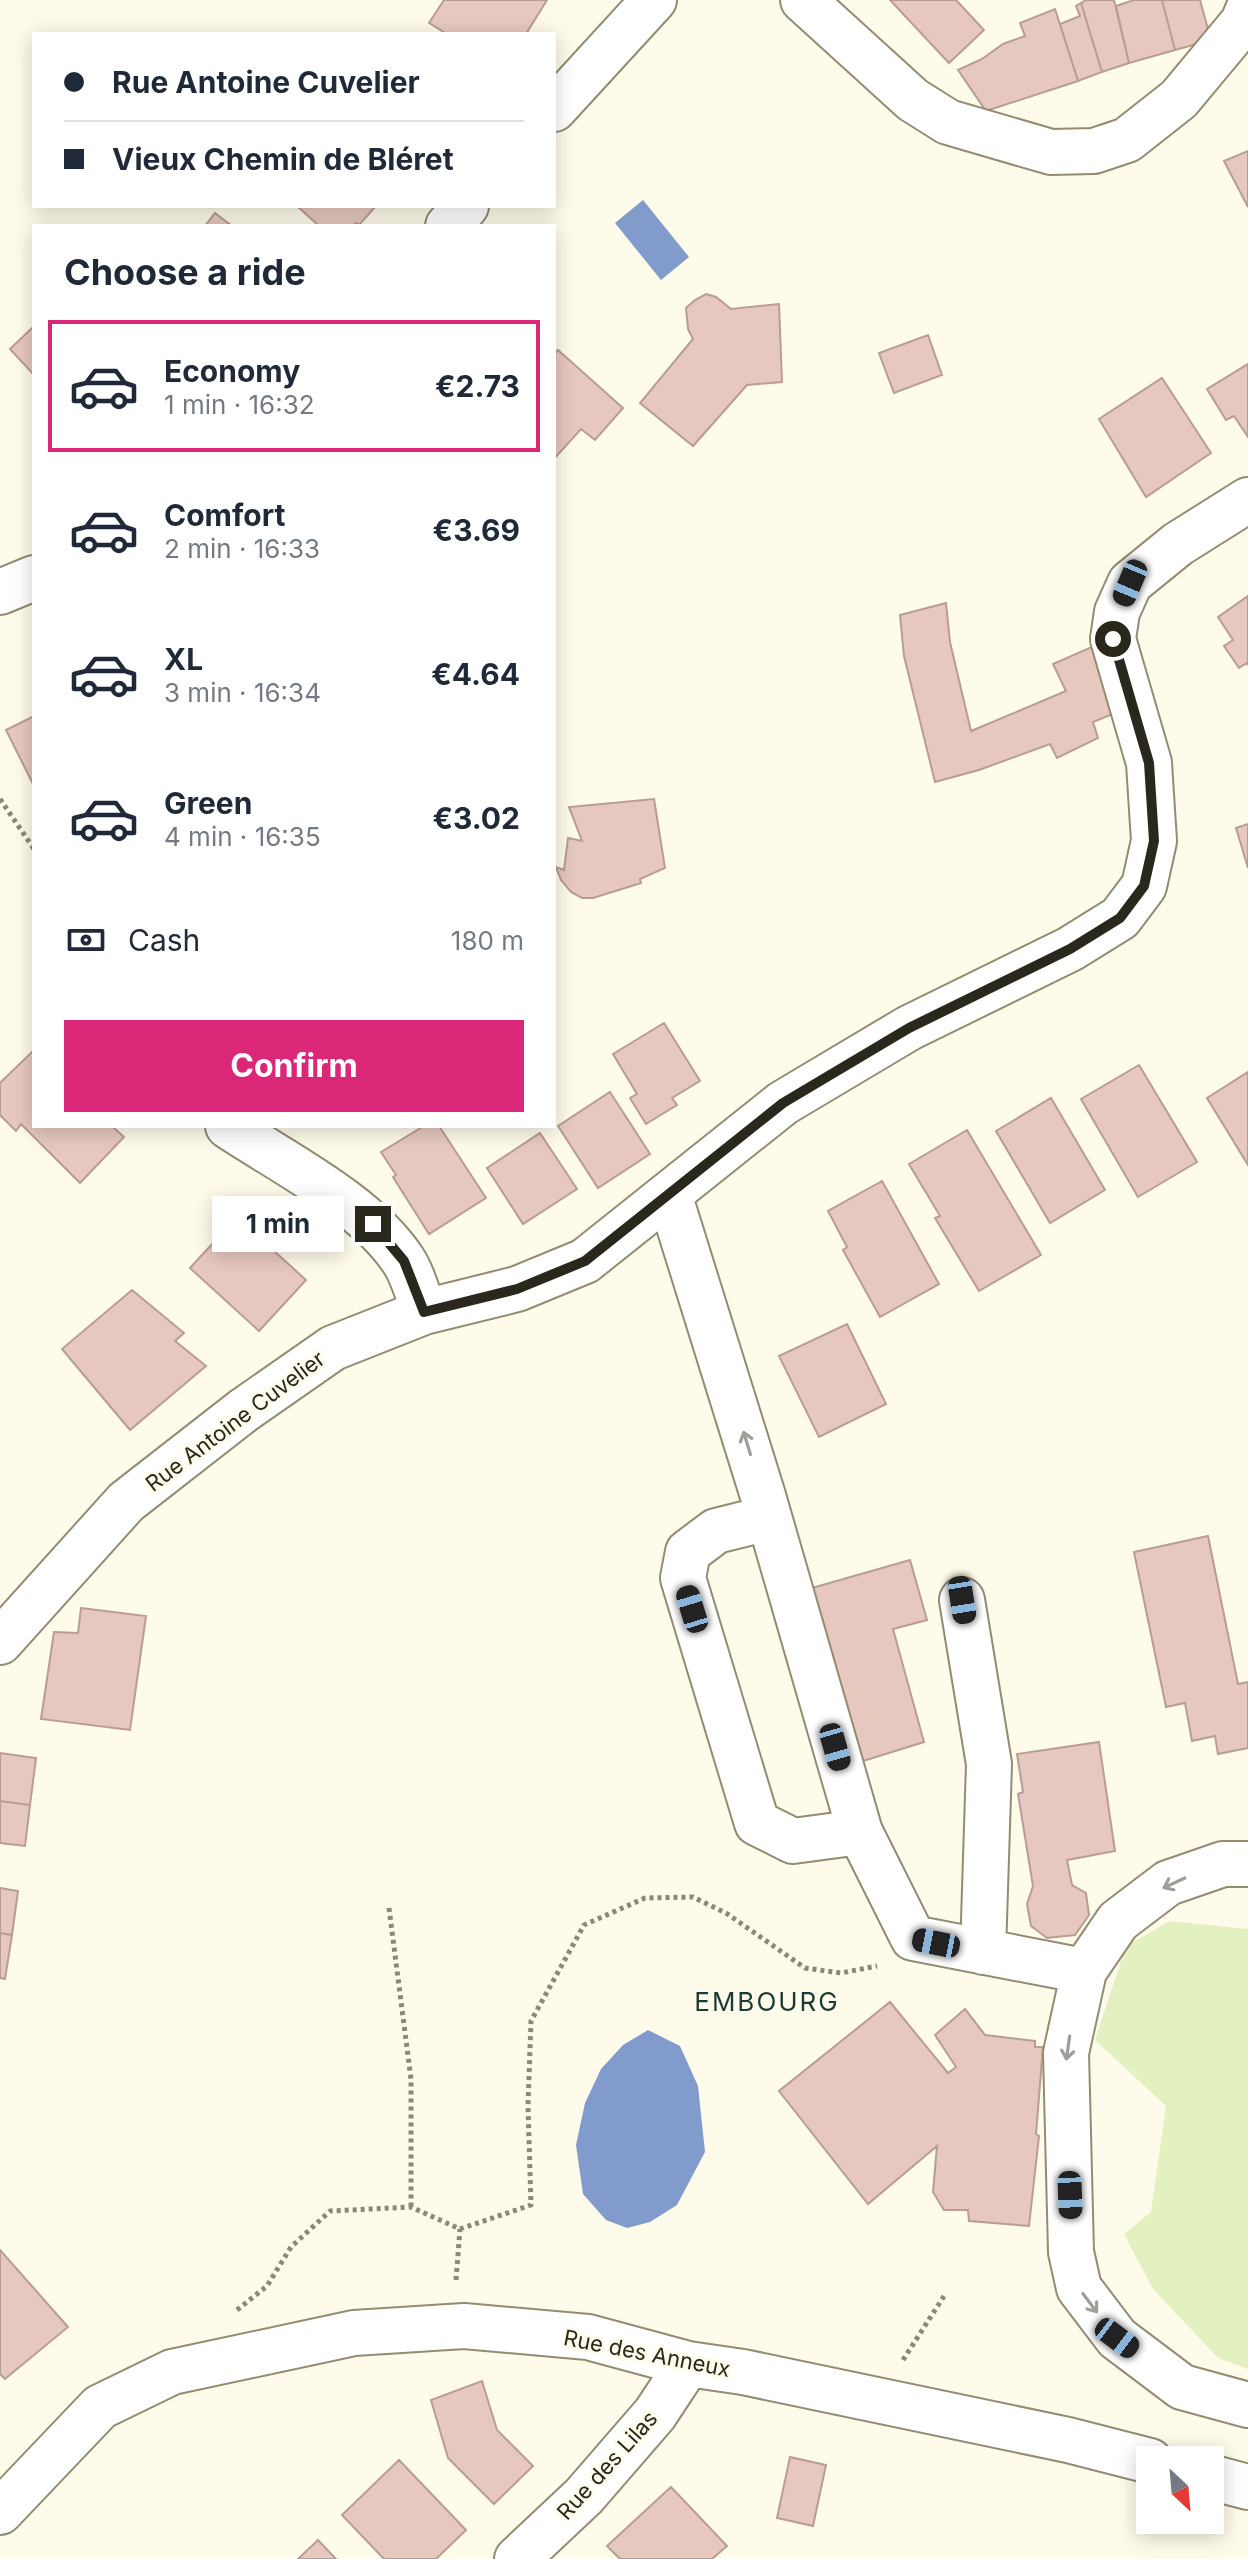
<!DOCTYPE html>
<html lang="en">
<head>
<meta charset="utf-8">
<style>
  :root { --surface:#fff; --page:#f6f6f7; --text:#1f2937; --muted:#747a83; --line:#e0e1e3; --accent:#db2777 }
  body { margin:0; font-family:Inter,sans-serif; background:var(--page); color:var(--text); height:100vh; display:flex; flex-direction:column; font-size:30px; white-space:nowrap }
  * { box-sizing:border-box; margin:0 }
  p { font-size:26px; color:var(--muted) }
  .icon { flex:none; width:44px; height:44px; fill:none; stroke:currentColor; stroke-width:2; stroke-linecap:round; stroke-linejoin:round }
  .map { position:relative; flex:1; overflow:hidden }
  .side { position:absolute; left:32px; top:224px; width:524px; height:904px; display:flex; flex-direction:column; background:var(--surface); border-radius:0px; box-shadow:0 4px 20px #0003 }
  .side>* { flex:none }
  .hud { position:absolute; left:32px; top:32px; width:524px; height:176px; border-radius:0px; box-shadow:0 4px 20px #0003; display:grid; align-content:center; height:176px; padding:0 32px; background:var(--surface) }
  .needle { width:52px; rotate:154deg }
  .controls { position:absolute; left:1136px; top:2446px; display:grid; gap:16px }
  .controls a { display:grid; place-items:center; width:88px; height:88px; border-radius:0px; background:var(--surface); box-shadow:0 4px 20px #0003; font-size:40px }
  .end { position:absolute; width:36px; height:36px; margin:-18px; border:10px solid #2a281d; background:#fff; box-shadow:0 0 0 4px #fff }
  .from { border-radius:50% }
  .bubble { position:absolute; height:56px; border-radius:0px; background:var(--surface); box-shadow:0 4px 20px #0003; font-size:26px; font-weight:700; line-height:56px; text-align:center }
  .car { position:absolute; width:24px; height:48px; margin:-24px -12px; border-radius:10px; box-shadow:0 0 6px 2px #0007; background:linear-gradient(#222 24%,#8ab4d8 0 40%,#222 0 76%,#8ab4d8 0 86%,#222 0) }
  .hud b { display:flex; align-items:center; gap:28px; height:76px; font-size:30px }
  .hud b+b { border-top:2px solid var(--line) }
  .hud i { width:20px; height:20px; background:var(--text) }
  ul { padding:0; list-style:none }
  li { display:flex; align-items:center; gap:24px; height:132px; margin:0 16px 12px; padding:0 16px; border:4px solid transparent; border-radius:0px }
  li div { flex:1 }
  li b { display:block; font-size:30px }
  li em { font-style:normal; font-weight:700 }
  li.on { border-color:var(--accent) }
  li>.icon { width:72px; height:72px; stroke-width:1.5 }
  h2 { padding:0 32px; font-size:36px; line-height:96px }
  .pay { display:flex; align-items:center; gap:20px; height:88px; padding:0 32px; font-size:30px }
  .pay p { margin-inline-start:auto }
  .cta { display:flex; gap:16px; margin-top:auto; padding:16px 32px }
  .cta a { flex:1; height:92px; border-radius:0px; background:var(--accent); color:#fff; font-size:32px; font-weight:700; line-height:92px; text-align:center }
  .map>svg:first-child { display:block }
</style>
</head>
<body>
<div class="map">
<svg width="1248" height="2559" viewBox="0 0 1248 2559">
  <rect width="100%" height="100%" fill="#fffbea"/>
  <path fill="#e3f1c0" d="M1170,1921l78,8v440l-30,-11 -65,-69 -29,-55 27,-22 15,-106 -71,-66 31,-94z"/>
  <path fill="#819ccc" d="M643,200l46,57 -28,23 -46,-57z
    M648,2030l32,16 18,40 7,66 -28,53 -27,17 -23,6 -21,-8 -23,-26 -7,-49 9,-42 16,-34 22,-24z"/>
  <path fill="#e6c8be" stroke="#b99c93" stroke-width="2" d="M444,0h103l-21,34h-79l-18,-11z
    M890,0h66l28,30 -35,33z
    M1086,0h28l15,63 -27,9 -21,-69z
    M1134,0h28l13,50 -46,13 -13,-57z
    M1162,0h38l11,40 -36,10z
    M1081,3l21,69 -24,9 -18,-57 20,-8 -4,-10z
    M1055,9l23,72 -92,30 -28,-41 24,-11 21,-15 22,-8 -5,-13z
    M1248,151v56l-24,-46z
    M297,206h79l-17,19 -3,-2 -3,3h-34z
    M215,213l17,13h-27z
    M706,294l10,3 15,12 48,-5 3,78 -35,3 -54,61 -53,-43 53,-64 -5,-10 -2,-21 9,-8z
    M34,326v49l-24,-26z
    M928,335l14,40 -48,18 -15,-40z
    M558,350l65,58 -28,32 -14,-11 -27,30v-105z
    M1248,364v73l-14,-21 -8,4 -19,-31z
    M1162,378l49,75 -65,44 -47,-78z
    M1248,596v69l-1,-2 -8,5 -15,-22 9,-6 -15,-23z
    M946,603l4,39 21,89 95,-40 -13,-27 41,-18 26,65 -27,11 5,16 -41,20 -7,-14 -71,26 -44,12 -31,-126 -4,-41z
    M34,716v70l-28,-56z
    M654,799l11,69 -25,11 1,4 -48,15h-11l-11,-6 -10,-12 -5,-13 8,3 4,-32 14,3 -13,-34z
    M1248,824v44l-12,-40z
    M664,1023l36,58 -28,17 5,7 -31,19 -16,-26 7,-4 -24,-40z
    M34,1050v76h78l12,11 -44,46 -59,-59 -5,7 -16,-16v-32z
    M1139,1065l58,97 -59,35 -57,-98z
    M1248,1072v93l-41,-67z
    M610,1092l40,62 -52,34 -40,-62z
    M1051,1098l54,92 -55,33 -54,-92z
    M424,1126h15l47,72 -57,36 -36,-57 3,-2 -15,-23z
    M967,1130l74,125 -62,36 -44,-73 5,-2 -31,-52z
    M540,1133l37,56 -54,35 -36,-56z
    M882,1181l57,103 -59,33 -37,-67 4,-3 -19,-36z
    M237,1217l69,63 -47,51 -69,-63z
    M132,1290l52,43 -9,8 31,25 -76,64 -68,-81z
    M847,1324l39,80 -67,33 -40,-81z
    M1208,1536l30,148 10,-2v66l-30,6 -3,-18 -23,5 -7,-38 -19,4 -32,-155z
    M910,1560l17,60 -34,9 31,113 -64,20 -48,-174z
    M81,1608l65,8 -16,114 -89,-11 13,-87 24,1z
    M1099,1742l16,109 -48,9 5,25 14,8 3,22 -14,20 -28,3 -16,-12 -4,-22 6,-18 -15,-92 5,-2 -6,-38z
    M0,1753l36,5 -6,47 -30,-4z
    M0,1801l30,4 -5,41 -25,-3z
    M0,1888l18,3 -6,44 -12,-2z
    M0,1933l12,2 -7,44 -5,-1z
    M890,2002l58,71 8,-6 -21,-32 30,-26 20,26 50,6v6h8l-7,87 3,2 -10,90 -60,-5 -1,-11h-24l-11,-18 4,-46 -69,58 -89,-113z
    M0,2250l68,77 -63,52 -5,-5z
    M482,2381l15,49 36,36 -39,38 -46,-46 -17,-58z
    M790,2457l36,8 -13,61 -36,-8z
    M399,2460l67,70 -30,29h-52l-42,-44z
    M671,2487l56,59 -15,13h-92l-13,-13z
    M318,2540l18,19h-38z"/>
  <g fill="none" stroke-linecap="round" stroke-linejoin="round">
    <defs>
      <path id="minor" d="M803,0l110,100 35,22 103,30 43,-1 33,-11 52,-41 64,-77 5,-12
        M554,109l100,-109
        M448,226l18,-20
        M0,592l34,-14
        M228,1126c57,38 137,77 175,134 10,15 15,35 21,52
        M669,1194l94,302 97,336 53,106 171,33
        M768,1518l-52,13 -28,21 -5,26 74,245 36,18 67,-9
        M962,1600l27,164 -6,188
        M0,1642l126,-140 118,-92 89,-62 91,-36 93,-23 68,-28 198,-158 126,-75 161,-79 50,-31 24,-32 10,-45 -5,-78 -36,-124 4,-27 13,-29 48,-39 70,-44
        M1248,1864h-25l-55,19 -50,38 -34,50 -18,82 5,199 8,36 38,50 65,49 66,18
        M1210,2477l38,10
        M0,2512l100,-105 72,-35 182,-39 110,-7 124,11 100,27 55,8 325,68 82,21
        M517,2559l67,-63 71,-82 33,-50"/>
    </defs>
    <use href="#minor" stroke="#938c73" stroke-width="48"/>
    <path stroke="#8b887a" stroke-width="5" stroke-dasharray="4 4" stroke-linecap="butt" d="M0,799l34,50
      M389,1908l22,171v128
      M456,2280l4,-51
      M237,2310l30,-24 24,-39 39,-36 81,-4 49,22 71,-24 -3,-99 3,-85 53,-96 61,-27 48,-1 33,16 79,55 36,5 36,-7
      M903,2360l43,-67"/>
    <use href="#minor" stroke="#fff" stroke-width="44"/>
  </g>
  <defs><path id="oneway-shaft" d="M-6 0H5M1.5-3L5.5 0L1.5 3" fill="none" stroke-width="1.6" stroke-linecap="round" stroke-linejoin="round" transform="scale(2)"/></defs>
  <g stroke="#9f9e99">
    <use href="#oneway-shaft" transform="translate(747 1443) rotate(-107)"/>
    <use href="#oneway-shaft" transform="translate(1174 1883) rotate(155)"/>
    <use href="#oneway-shaft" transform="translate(1068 2048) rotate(98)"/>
    <use href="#oneway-shaft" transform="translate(1090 2303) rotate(53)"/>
  </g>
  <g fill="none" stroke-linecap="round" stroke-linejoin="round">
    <path stroke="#2a281d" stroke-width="10" d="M373,1224l31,37 20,51 93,-23 68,-28 198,-158 126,-75 161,-79 50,-31 24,-32 10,-45 -5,-78 -36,-124"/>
  </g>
  <g text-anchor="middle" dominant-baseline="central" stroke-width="6" stroke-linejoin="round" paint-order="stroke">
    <g font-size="22" fill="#2a281d" stroke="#fffbea">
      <text transform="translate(235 1421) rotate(-37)">Rue Antoine Cuvelier</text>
      <text transform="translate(647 2353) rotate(11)">Rue des Anneux</text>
      <text transform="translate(607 2465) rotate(-48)">Rue des Lilas</text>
    </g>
    <g font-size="26" letter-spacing="2" fill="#1a3b36" stroke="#fffbea">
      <text x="767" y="2001">EMBOURG</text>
    </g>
  </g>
</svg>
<div class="controls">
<a><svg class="needle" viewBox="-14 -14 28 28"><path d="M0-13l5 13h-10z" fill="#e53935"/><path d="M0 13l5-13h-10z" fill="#747a83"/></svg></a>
</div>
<i class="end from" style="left:1113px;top:639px"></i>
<i class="end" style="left:373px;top:1224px"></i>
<div class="bubble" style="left:212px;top:1196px;width:132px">1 min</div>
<i class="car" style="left:1130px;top:583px;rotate:203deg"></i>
<i class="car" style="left:962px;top:1600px;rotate:171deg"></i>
<i class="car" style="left:692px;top:1609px;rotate:343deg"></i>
<i class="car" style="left:835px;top:1747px;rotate:164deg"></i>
<i class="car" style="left:936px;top:1943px;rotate:281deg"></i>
<i class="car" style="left:1070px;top:2195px;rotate:178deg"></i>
<i class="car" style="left:1117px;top:2338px;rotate:127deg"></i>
<div class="hud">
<b><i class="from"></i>Rue Antoine Cuvelier</b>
<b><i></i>Vieux Chemin de Bléret</b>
</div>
<section class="side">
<h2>Choose a ride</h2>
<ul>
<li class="on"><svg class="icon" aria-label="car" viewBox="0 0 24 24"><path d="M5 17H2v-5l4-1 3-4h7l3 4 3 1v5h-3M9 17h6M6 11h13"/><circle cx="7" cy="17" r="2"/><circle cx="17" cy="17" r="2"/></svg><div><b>Economy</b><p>1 min · 16:32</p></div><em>€2.73</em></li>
<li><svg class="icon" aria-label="car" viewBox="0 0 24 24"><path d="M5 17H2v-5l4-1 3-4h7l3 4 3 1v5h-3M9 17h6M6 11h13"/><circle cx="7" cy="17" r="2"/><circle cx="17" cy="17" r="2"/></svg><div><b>Comfort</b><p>2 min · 16:33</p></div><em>€3.69</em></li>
<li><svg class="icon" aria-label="car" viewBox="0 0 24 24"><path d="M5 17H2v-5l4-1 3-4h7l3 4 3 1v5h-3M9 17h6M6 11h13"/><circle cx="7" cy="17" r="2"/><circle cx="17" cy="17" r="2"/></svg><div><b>XL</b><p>3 min · 16:34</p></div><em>€4.64</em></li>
<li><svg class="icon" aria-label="car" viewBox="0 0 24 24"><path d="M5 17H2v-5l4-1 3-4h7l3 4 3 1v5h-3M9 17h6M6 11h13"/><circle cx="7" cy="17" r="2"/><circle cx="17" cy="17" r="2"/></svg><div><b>Green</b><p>4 min · 16:35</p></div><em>€3.02</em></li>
</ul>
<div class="pay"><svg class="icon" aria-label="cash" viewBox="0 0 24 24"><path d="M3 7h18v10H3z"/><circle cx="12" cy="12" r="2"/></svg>Cash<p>180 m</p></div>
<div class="cta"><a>Confirm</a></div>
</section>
</div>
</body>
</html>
